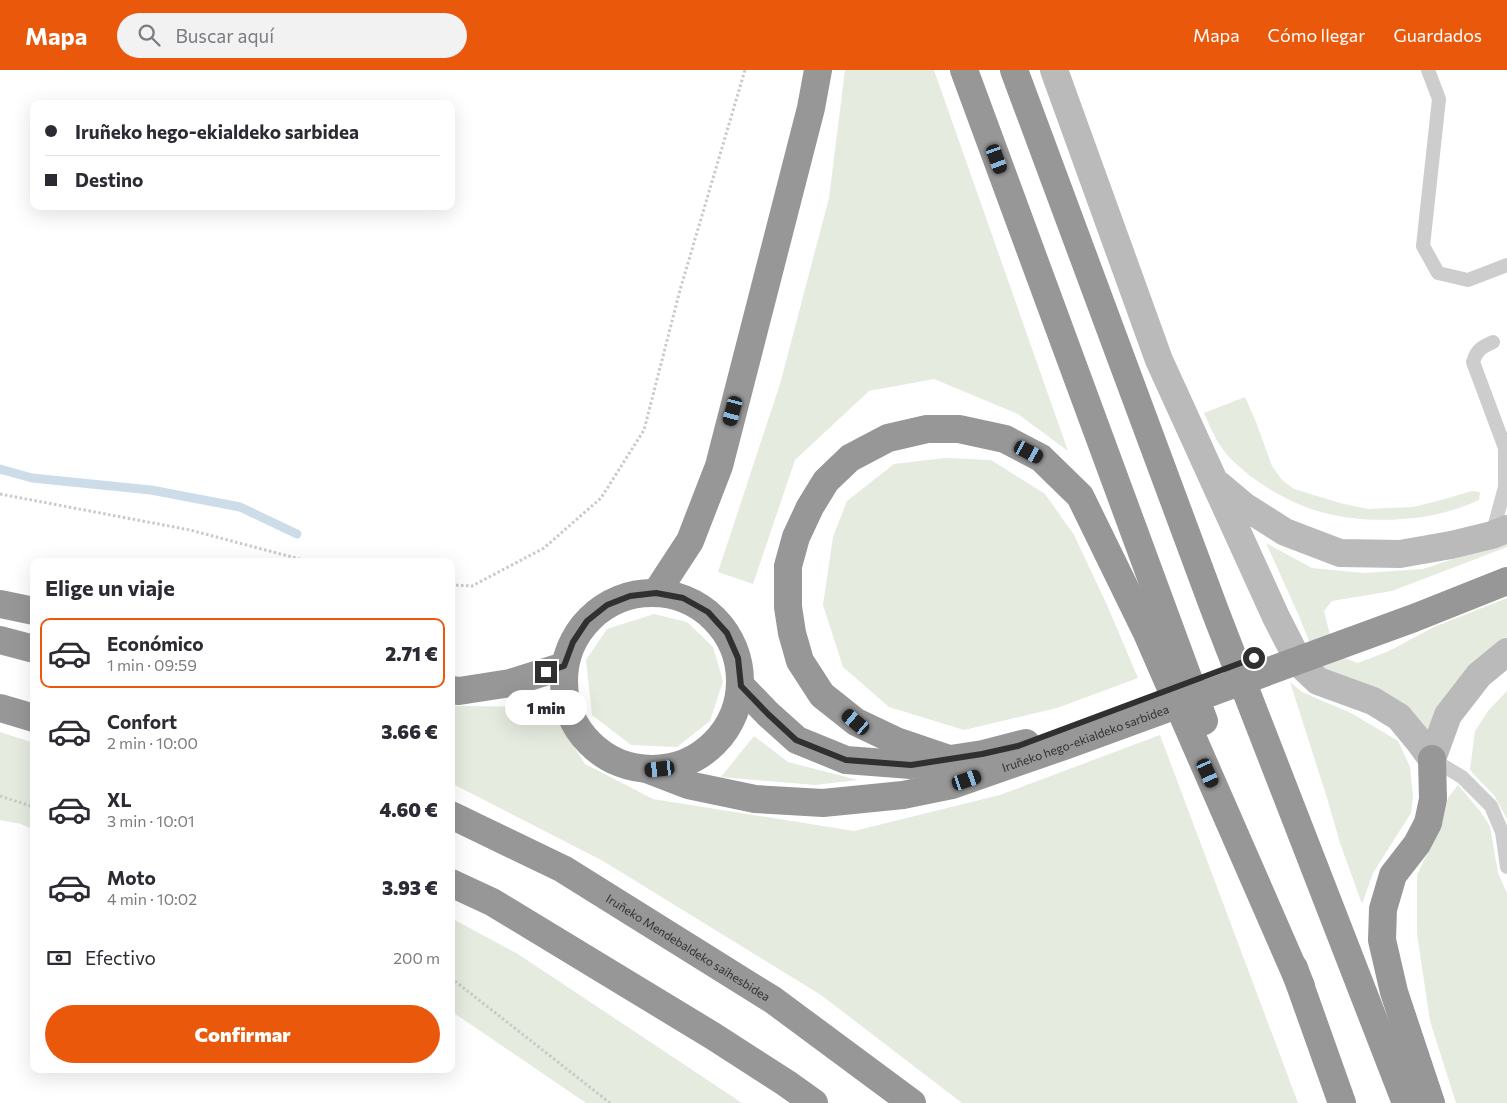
<!DOCTYPE html>
<html lang="es">
<head>
<meta charset="utf-8">
<style>
  :root { --surface:#fff; --page:#f2f2f3; --text:#2b2b33; --muted:#7c7c81; --line:#e1e1e2; --accent:#ea580c }
  body { margin:0; font-family:Commissioner,sans-serif; background:var(--page); color:var(--text); height:100vh; display:flex; flex-direction:column; font-size:19px; white-space:nowrap }
  * { box-sizing:border-box; margin:0 }
  p { font-size:16px; color:var(--muted) }
  .icon { flex:none; width:28px; height:28px; fill:none; stroke:currentColor; stroke-width:2; stroke-linecap:round; stroke-linejoin:round }
  .map { position:relative; flex:1; overflow:hidden }
  .drawer { position:absolute; left:30px; top:488px; width:425px; height:515px; display:flex; flex-direction:column; background:var(--surface); border-radius:10px; box-shadow:0 5px 20px #0002 }
  .drawer>* { flex:none }
  .top-card { position:absolute; left:30px; top:30px; width:425px; height:110px; border-radius:10px; box-shadow:0 5px 20px #0002; display:grid; align-content:center; height:110px; padding:0 15px; background:var(--surface) }
  .end { position:absolute; width:22px; height:22px; margin:-11px; border:6px solid #303030; background:#fff; box-shadow:0 0 0 2px #fff }
  .from { border-radius:50% }
  .bubble { position:absolute; height:35px; border-radius:18px; background:var(--surface); box-shadow:0 5px 20px #0002; font-size:16px; font-weight:800; line-height:35px; text-align:center }
  .car { position:absolute; width:15px; height:30px; margin:-15px -8px; border-radius:6px; box-shadow:0 0 4px 1px #0007; background:linear-gradient(#222 24%,#8ab4d8 0 40%,#222 0 76%,#8ab4d8 0 86%,#222 0) }
  .top-card b { display:flex; align-items:center; gap:18px; height:48px; font-size:19px }
  .top-card b+b { border-top:1px solid var(--line) }
  .top-card i { width:12px; height:12px; background:var(--text) }
  ul { padding:0; list-style:none }
  li { display:flex; align-items:center; gap:15px; height:70px; margin:0 10px 8px; padding:0 5px; border:2px solid transparent; border-radius:10px }
  li div { flex:1 }
  li b { display:block; font-size:19px }
  li em { font-style:normal; font-weight:800 }
  li.on { border-color:var(--accent) }
  li>.icon { width:45px; height:45px; stroke-width:1.5 }
  h2 { padding:0 15px; font-size:22px; line-height:60px }
  .pay { display:flex; align-items:center; gap:12px; height:55px; padding:0 15px; font-size:19px }
  .pay p { margin-inline-start:auto }
  .button { display:flex; gap:10px; margin-top:auto; padding:10px 15px }
  .button a { flex:1; height:58px; border-radius:30px; background:var(--accent); color:#fff; font-size:20px; font-weight:800; line-height:58px; text-align:center }
  header { display:flex; align-items:center; gap:30px; box-sizing:border-box; height:70px; padding:0 25px; background:var(--accent); color:#fff }
  header strong { font-size:24px }
  nav { display:flex; gap:28px; margin-inline-start:auto; font-size:18px }
  .search { width:350px; height:45px; background:var(--page); display:flex; align-items:center; gap:12px; box-sizing:border-box; padding:0 18px; border-radius:28px; color:var(--muted); font-size:19px }
  .map>svg:first-child { display:block }
</style>
</head>
<body>
<header>
<strong>Mapa</strong>
<div class="search"><svg class="icon" aria-label="search" viewBox="0 0 24 24"><circle cx="10" cy="10" r="6"/><path d="M15 15l6 6"/></svg>Buscar aquí</div>
<nav><a>Mapa</a><a>Cómo llegar</a><a>Guardados</a></nav>
</header>
<div class="map">
<svg width="1507" height="1033" viewBox="0 0 1507 1033">
  <rect width="100%" height="100%" fill="#fff"/>
  <path fill="#e5ebdf" d="M845,0h89l134,381 -50,-37 -84,-35 -65,12 -74,69 -42,124 -35,-12 62,-188 49,-186z
    M1245,327l11,25 16,44 10,14 12,9 46,14 28,6 45,-2 32,-8 27,-8 8,1 -1,8c-48,23 -118,26 -168,9 -29,-10 -59,-29 -80,-50 -13,-13 -20,-30 -27,-46z
    M945,388l46,2 54,34 29,41 33,70 31,73 -81,30 -93,22 -75,-23 -46,-40 -20,-62 10,-68 14,-36 47,-37z
    M1507,471v6l-115,44 -60,10 -8,10 8,32 12,15 14,5 31,-12 45,-24 73,-29v39l-11,8 -66,91 -109,-65 -22,-55 -33,-73 46,25 52,5 59,-4z
    M654,544l33,8 26,25 10,34 -13,40 -33,26 -46,-2 -39,-30 -6,-55 21,-31z
    M1290,612l12,10 49,21 47,28 12,26 3,30 -2,16 -38,60 -11,31 -22,-61 -12,-42z
    M1507,621v128l-13,-24 -15,-15 -9,-10 5,-39 13,-20z
    M451,636l98,1 36,57 68,35 201,32 146,-36 160,-60 138,368h-336l-141,-108 -218,-134 -152,-78z
    M0,662l34,11v87l-13,-6 -21,-4z
    M754,666l34,26 70,18 -43,5 -94,-8z
    M1458,715l22,26 10,15 8,47 9,20v210h-51l-26,-82 -13,-87v-59l25,-52 6,-25z
    M451,848l67,36 224,149h-156l-135,-92z"/>
  <g fill="none" stroke-linecap="round" stroke-linejoin="round">
    <path stroke="#cddce9" stroke-width="9" d="M0,399l32,9 119,12 89,17 57,27"/>
    <path stroke="#cacaca" stroke-width="3" stroke-dasharray="2.5 2.5" stroke-linecap="butt" d="M0,424l190,36 117,31
      M451,515l21,1 72,-38 57,-50 43,-68 36,-140 65,-220
      M0,726l34,11
      M451,908l159,125"/>
    <path stroke="#cdcdcd" stroke-width="14" d="M1428,0l11,29 -16,147 15,27 30,7 39,-15
      M1492,465l13,-48v-39l-32,-86c4,-13 9,-15 20,-20
      M1432,689l30,18 29,29 11,26 5,35"/>
    <path stroke="#bababa" stroke-width="28" d="M1054,0l105,290 117,257 24,47 18,17 55,20 26,16 19,23 14,19
      M1219,415l25,21 41,26 55,21 60,1 51,-9 41,-10 15,-6
      M1432,689l16,-44 31,-40 28,-23"/>
    <g stroke="#979797" stroke-width="28">
      <path d="M964,0l240,651"/>
      <path d="M1014,0l201,541 191,492"/>
      <circle cx="652" cy="611" r="88"/>
      <path d="M656,523l34,-52 29,-75 92,-358 7,-38"/>
      <path d="M0,534l34,7"/>
      <path d="M0,570l34,9"/>
      <path d="M741,616l27,28 29,26 49,20 65,5 72,-11 43,-11"/>
      <path d="M451,620l8,1 51,-8 54,-17"/>
      <path d="M0,638l34,10"/>
      <path d="M949,689l-53,-18 -40,-19 -34,-27 -22,-34 -8,-28 -4,-26v-41l8,-29 14,-30 16,-26 24,-23 38,-20 39,-9h32l46,10 36,19 39,38 66,135 155,355"/>
      <path id="s1" d="M649,700l39,15 67,14 68,4 80,-8 49,-10 115,-40 347,-127 93,-37"/>
      <path id="s2" d="M451,745l112,54 210,131 139,103"/>
      <path d="M451,813l41,19 221,134 73,47 28,20"/>
      <path d="M1294,898l48,135"/>
      <path d="M1431,1033l-37,-111 -12,-52 1,-31 10,-34 24,-31 11,-21 5,-24 -1,-40"/>
    </g>
  </g>
  <g fill="none" stroke-linecap="round" stroke-linejoin="round">
    <path stroke="#303030" stroke-width="6" d="M546,602l18,-6 9,-24 14,-21 20,-16 23,-9 26,-3 27,5 25,14 19,21 11,25 3,28 27,28 28,26 50,20 65,5 71,-11 36,-8 236,-88"/>
  </g>
  <g text-anchor="middle" dominant-baseline="central" stroke-width="5" stroke-linejoin="round" paint-order="stroke">
    <g font-size="12" fill="#303030" stroke="#fff">
      <text stroke="none"><textPath href="#s1" startOffset="450">Iruñeko hego-ekialdeko sarbidea</textPath></text>
      <text stroke="none"><textPath href="#s2" startOffset="272">Iruñeko Mendebaldeko saihesbidea</textPath></text>
    </g>
  </g>
</svg>
<i class="end from" style="left:1254px;top:588px"></i>
<i class="end" style="left:546px;top:602px"></i>
<div class="bubble" style="left:505px;top:620px;width:82px">1 min</div>
<i class="car" style="left:997px;top:89px;rotate:160deg"></i>
<i class="car" style="left:733px;top:341px;rotate:195deg"></i>
<i class="car" style="left:1029px;top:382px;rotate:118deg"></i>
<i class="car" style="left:856px;top:652px;rotate:310deg"></i>
<i class="car" style="left:660px;top:699px;rotate:264deg"></i>
<i class="car" style="left:1208px;top:703px;rotate:156deg"></i>
<i class="car" style="left:967px;top:710px;rotate:71deg"></i>
<div class="top-card">
<b><i class="from"></i>Iruñeko hego-ekialdeko sarbidea</b>
<b><i></i>Destino</b>
</div>
<section class="drawer">
<h2>Elige un viaje</h2>
<ul>
<li class="on"><svg class="icon" aria-label="car" viewBox="0 0 24 24"><path d="M5 17H2v-5l4-1 3-4h7l3 4 3 1v5h-3M9 17h6M6 11h13"/><circle cx="7" cy="17" r="2"/><circle cx="17" cy="17" r="2"/></svg><div><b>Económico</b><p>1 min · 09:59</p></div><em>2.71 €</em></li>
<li><svg class="icon" aria-label="car" viewBox="0 0 24 24"><path d="M5 17H2v-5l4-1 3-4h7l3 4 3 1v5h-3M9 17h6M6 11h13"/><circle cx="7" cy="17" r="2"/><circle cx="17" cy="17" r="2"/></svg><div><b>Confort</b><p>2 min · 10:00</p></div><em>3.66 €</em></li>
<li><svg class="icon" aria-label="car" viewBox="0 0 24 24"><path d="M5 17H2v-5l4-1 3-4h7l3 4 3 1v5h-3M9 17h6M6 11h13"/><circle cx="7" cy="17" r="2"/><circle cx="17" cy="17" r="2"/></svg><div><b>XL</b><p>3 min · 10:01</p></div><em>4.60 €</em></li>
<li><svg class="icon" aria-label="car" viewBox="0 0 24 24"><path d="M5 17H2v-5l4-1 3-4h7l3 4 3 1v5h-3M9 17h6M6 11h13"/><circle cx="7" cy="17" r="2"/><circle cx="17" cy="17" r="2"/></svg><div><b>Moto</b><p>4 min · 10:02</p></div><em>3.93 €</em></li>
</ul>
<div class="pay"><svg class="icon" aria-label="cash" viewBox="0 0 24 24"><path d="M3 7h18v10H3z"/><circle cx="12" cy="12" r="2"/></svg>Efectivo<p>200 m</p></div>
<div class="button"><a>Confirmar</a></div>
</section>
</div>
</body>
</html>
